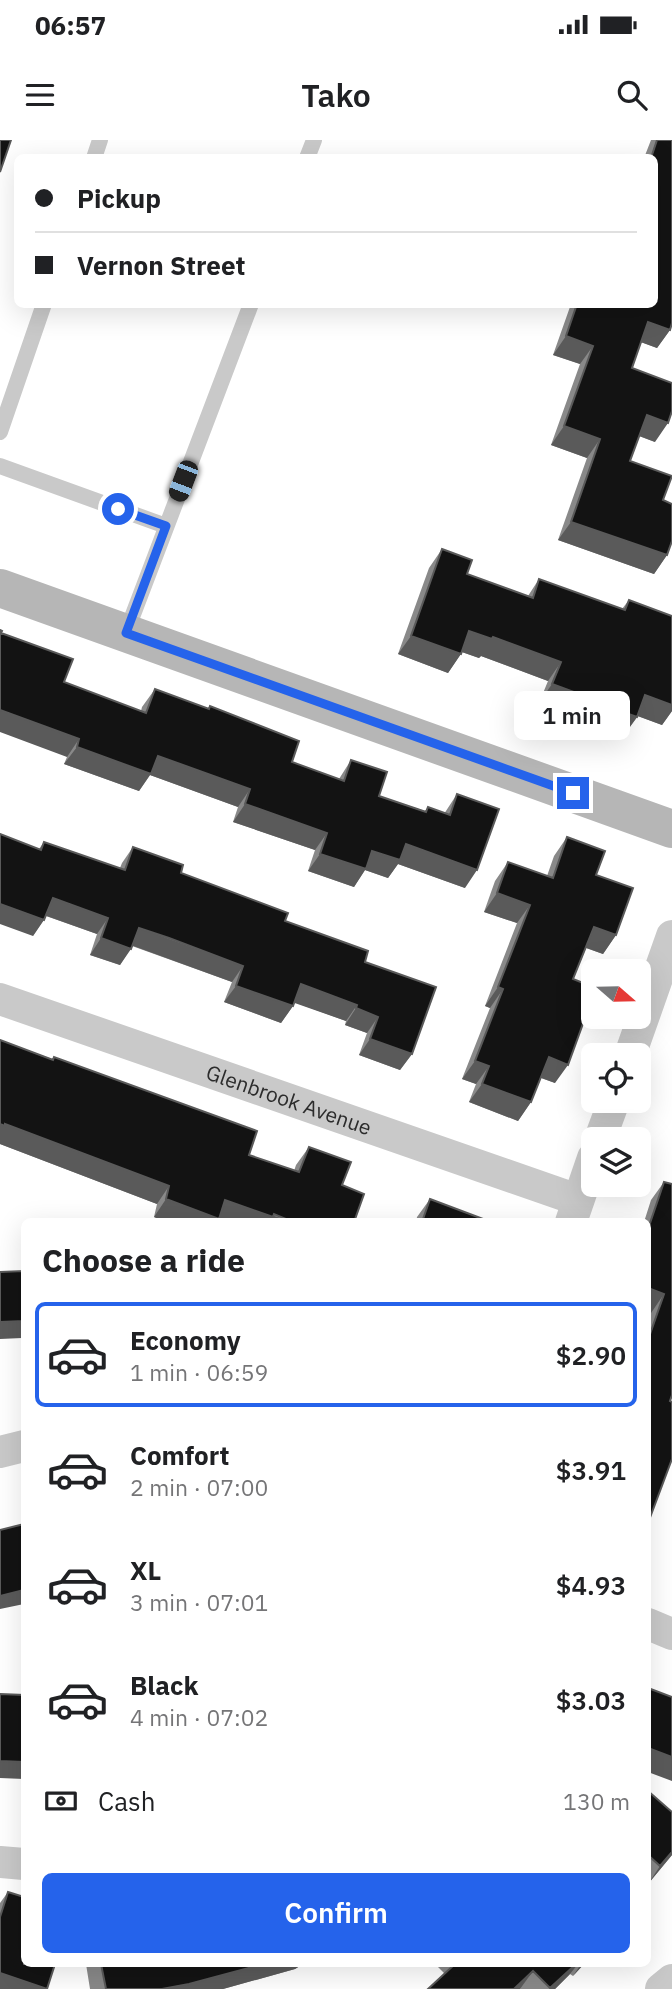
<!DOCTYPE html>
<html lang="en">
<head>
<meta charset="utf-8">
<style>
  :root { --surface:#fff; --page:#f2f2f2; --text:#202124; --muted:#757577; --line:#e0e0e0; --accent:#2563eb }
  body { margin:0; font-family:"IBM Plex Sans",sans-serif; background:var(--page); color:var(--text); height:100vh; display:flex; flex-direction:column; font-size:26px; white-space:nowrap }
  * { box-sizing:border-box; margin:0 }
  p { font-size:23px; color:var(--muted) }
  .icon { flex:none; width:38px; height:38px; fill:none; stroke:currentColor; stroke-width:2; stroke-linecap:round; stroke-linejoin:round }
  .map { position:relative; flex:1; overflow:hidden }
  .panel { position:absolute; left:21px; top:1078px; width:630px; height:749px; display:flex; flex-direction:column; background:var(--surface); border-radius:10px; box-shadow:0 7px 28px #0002 }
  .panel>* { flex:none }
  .hud { position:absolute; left:14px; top:14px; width:644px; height:154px; border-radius:10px; box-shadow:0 7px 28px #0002; display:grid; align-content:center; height:154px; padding:0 21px; background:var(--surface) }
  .needle { width:46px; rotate:110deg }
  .tools { position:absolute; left:581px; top:819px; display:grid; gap:14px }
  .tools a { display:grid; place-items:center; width:70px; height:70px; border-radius:10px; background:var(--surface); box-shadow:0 7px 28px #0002; font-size:35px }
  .end { position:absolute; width:32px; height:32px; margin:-16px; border:9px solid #2563eb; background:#fff; box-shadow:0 0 0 4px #fff }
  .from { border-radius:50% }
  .bubble { position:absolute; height:49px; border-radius:10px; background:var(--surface); box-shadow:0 7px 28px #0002; font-size:23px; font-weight:600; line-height:49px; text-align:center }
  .car { position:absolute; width:21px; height:42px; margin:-21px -10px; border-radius:9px; box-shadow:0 0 5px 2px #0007; background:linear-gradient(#222 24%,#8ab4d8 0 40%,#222 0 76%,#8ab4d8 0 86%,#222 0) }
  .hud b { display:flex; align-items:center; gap:24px; height:66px; font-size:26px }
  .hud b+b { border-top:2px solid var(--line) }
  .hud i { width:18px; height:18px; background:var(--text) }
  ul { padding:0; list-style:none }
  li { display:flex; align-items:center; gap:21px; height:105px; margin:0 14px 10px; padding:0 7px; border:4px solid transparent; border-radius:10px }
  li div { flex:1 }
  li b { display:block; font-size:26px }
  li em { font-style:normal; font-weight:600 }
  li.selected { border-color:var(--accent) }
  li>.icon { width:63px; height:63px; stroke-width:1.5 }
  h2 { padding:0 21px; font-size:32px; line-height:84px }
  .pay { display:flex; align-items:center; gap:18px; height:77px; padding:0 21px; font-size:26px }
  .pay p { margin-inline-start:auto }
  .cta { display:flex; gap:14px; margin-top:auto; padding:14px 21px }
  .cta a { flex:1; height:80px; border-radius:10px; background:var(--accent); color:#fff; font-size:28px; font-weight:600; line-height:80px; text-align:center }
  .status { display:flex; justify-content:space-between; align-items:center; height:49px; padding:0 35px; background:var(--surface); direction:ltr }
  .status svg { height:19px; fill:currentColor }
  header { display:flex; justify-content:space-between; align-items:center; height:91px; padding:0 21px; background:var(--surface); font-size:32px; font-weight:600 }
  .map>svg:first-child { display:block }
</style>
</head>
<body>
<div class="status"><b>06:57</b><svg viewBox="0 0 49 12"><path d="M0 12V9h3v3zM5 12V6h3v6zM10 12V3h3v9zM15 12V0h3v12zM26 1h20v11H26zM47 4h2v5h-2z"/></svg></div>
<header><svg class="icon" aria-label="menu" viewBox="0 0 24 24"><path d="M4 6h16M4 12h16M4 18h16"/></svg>Tako<svg class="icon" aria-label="search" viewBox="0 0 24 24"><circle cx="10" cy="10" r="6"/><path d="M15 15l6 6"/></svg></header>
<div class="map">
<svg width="672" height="1849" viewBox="0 0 672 1849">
  <rect width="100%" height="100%" fill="#fff"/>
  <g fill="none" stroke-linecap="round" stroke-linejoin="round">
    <path stroke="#c9c9c9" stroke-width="16" d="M94,18l6,-18
      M307,18l7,-18
      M0,292l44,-128
      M0,326l166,60
      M126,493l125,-329"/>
    <g stroke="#c9c9c9" stroke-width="32">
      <path id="s1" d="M0,859l578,201"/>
      <path d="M630,915l42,-119"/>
      <path d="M600,999l14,-38"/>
      <path d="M571,1082l22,-64"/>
      <path d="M0,1312l24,-6"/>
      <path d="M648,1484l24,10"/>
      <path d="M0,1722l24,2"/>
      <path d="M661,1849l11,-9"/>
    </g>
    <path stroke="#b6b6b6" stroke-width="38" d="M0,448l672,241"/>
  </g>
  <path fill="#898989" d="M651,0h21l-2,190 -13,18 -16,-6 -9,26 23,74 -16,-6 -9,25 33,39 4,55 -13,19 -96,-34 29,-82 -36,-13 29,-81 -27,-9 18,-51h83v-146h-10z
    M442,409l25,25 61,22 11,-17 83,30 7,-9 43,16v95l-10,14 -24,-9 -14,19 -45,-16 1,-2 -41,-14 9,-22 -67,-25 -2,2 -17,-6 -14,21 -50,-19 31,-86z
    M1,493l63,49 77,29 1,-4 13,-18 54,20 1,-3 82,56 47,17 12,-19 28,36 46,15 3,-4 16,7 13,-20 8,94 -67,-24 -10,14 -23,-8 -11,17 -46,-16 7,-21 -82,-28 5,-15 -88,-32 -11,16 -75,-27 3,-7z
    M567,697l29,38 20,60 -13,19 -17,-6 -13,31 -18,104 -14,-5 -10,24 -13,19 -49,-19 7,-18 -14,-5 28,-71 -5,-2 32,-83 -33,-11 11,-31 13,-19 39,14 7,-20z
    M44,702l76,26 2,-5 11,-16 48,26 104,48 80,41 47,92 -12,16 -41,-15 8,-22 -22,-8 1,-4 -52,-19 -1,4 -12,17 -57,-21 8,-20 -100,-36 -12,19 -30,-10 7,-21 -51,-18 -13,20 6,-87z
    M0,900l52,19 2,-2 195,98 45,16 2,-6 13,-18 33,38 12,37h-130l-6,-2 -1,2h-51l-12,-5 3,-13 -157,-60z
    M664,1042l6,219 -22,122v-200l3,-10 -3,-2v-89h-4l7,-22z
    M430,1059l61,23h-75l1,-5z
    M648,1651l24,64 -24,29z
    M8,1752l-8,97v-86z
    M86,1824h217l-8,5 -72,20h-133z
    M439,1824h145l-11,12 -3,-2 -15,15h-34l-76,-15 -8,-8z"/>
  <path fill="#5a5a5a" d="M648,182l22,8 -13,18 -22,-8z
    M566,196l27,10 -13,18 -27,-9z
    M647,275l21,8 -13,19 -21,-8z
    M564,286l36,13 -13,19 -36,-13z
    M571,382l96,33 -13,19 -96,-34z
    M469,491l24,6 68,25 -13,19 -67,-25 -2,2 -23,-8z
    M411,496l50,18 -13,19 -50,-19z
    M552,544l41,15 -13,18 -41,-14z
    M645,555l27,10v6l-10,14 -30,-11z
    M592,561l45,16 -13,18 -45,-16z
    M0,570l79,29 -12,18 -67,-25z
    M77,607l81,9 92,33 -12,18 -88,-32 -11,16 -75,-27z
    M245,664l82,29 -12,17 -82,-28z
    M406,704l71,26 -12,18 -67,-24 -10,14 -23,-8 -11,17 -46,-16 12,-17 52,-3z
    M497,753l33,12 -13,18 -33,-11z
    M53,758l55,20 -11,16 -56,-20z
    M0,764l44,16 -11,16 -33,-12z
    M594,787l22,8 -13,19 -22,-8z
    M139,788l104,38 -11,16 -104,-38z
    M101,798l30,11 -11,16 -30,-10z
    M301,844l56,21 -11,16 -57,-20z
    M236,846l57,20 -12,17 -57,-21z
    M498,847l5,2 -13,19 -5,-2z
    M356,868l22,9 -11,16 -22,-8z
    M370,899l42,15 -12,16 -41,-15z
    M549,917l19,8 -13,18 -19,-7z
    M475,921l14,5 -13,18 -14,-5z
    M482,944l49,18 -13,19 -49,-19z
    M0,984h5l164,62 -12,18 -157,-60z
    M166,1059l59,1 68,22h-69l-6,-2 -1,2h-51l-12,-5z
    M648,1148l16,6 -13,19 -3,-2z
    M24,1177v18l-2,3 -22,1v-17z
    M24,1450v14l-24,5v-13z
    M648,1608l24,9v24l-24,-9z
    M0,1621l24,1v17l-24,-1z
    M672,1712v3l-24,29 12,-18z
    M264,1824h39l-8,5 -72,20h-61z
    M576,1824h2l-8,10 -15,15h-6z
    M581,1824h3l-11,12z
    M533,1831l-13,18h-6z
    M0,1833l47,16h-47z"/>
  <path fill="#131313" stroke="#5a5a5a" stroke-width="2" d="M0,0h11l-11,32z
    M657,0h15v183l-2,7 -22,-8 -16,46 40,15v28l-4,12 -21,-8 -17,46 42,15 -9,24 9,4v37l-5,14 -96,-33 29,-83 -36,-13 29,-80 -27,-10 11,-32h77v-146h-3z
    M442,409l30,11 -5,14 66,24 6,-19 86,31 4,-10 43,16v89l-27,-10 -8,22 -45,-16 1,-2 -41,-15 9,-22 -68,-25 -1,2 -23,-8 -8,23 -50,-18z
    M0,490l2,1 -1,2 72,26 -9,23 82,31 9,-24 54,20 1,-3 89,35 -7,21 52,19 7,-21 36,12 -8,24 47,16 2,-5 22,8 7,-21 42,15 -22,61 -71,-26 -6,16 -28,-9 -6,18 -46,-15 7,-21 -82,-29 5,-15 -92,-33 -7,18 -74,-27 2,-8 -79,-29z
    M0,694l41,16 3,-8 81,28 8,-23 50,18 -2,8 107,40 -3,8 83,30 -3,11 71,25 -24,67 -42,-15 8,-22 -22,-9 1,-3 -56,-21 -8,22 -57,-20 7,-20 -74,-28 -30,-10 -8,21 -30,-11 7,-20 -55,-20 -9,22 -44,-16z
    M567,697l38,14 -9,24 37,13 -17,47 -22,-8 -21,52 20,8v9l-25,69 -19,-8 -18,45 -49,-18 7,-18 -14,-5 28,-72 -5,-2 32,-82 -33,-12 11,-31 45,16z
    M0,900l53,20 1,-3 203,74 -8,24 50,17 10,-25 42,15 -9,23 22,9 -10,28h-61l-19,-8 -1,3 -48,-17 -6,19 -53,-20 3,-13 -164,-62v2l-5,-2z
    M664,1042l8,2v211l-2,6 2,1v57l-24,64v-183l16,-46 -16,-6v-59z
    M430,1059l61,23h-69z
    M24,1131v50l-24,1v-50z
    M24,1384v66l-24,6v-66z
    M648,1548l24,9v60l-24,-9z
    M0,1554l24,1v67l-24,-1z
    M648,1651l24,21v40l-12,14 -12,-11z
    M8,1752l16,5v67h31l-8,25 -47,-16v-56z
    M101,1824h163l-75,20 -27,5h-56z
    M455,1824h121l-26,24 -17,-17 -19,18h-86z"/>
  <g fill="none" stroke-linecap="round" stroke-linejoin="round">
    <path stroke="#2563eb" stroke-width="9" d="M118,369l48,17 -40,107 447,160"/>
  </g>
  <g text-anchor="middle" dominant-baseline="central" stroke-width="7" stroke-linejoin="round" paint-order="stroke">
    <g font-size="21" fill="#2c2c2c" stroke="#fff">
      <text stroke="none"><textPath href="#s1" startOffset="306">Glenbrook Avenue</textPath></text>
    </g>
  </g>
</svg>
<div class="tools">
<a><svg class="needle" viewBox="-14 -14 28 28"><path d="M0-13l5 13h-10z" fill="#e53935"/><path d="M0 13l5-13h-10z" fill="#757577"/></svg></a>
<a><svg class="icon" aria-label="locate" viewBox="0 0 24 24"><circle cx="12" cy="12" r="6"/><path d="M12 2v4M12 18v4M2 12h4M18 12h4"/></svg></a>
<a><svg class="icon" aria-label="layers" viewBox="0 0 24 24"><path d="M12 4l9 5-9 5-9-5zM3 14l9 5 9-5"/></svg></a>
</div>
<i class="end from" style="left:118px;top:369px"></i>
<i class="end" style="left:573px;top:653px"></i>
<div class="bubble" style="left:514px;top:551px;width:116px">1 min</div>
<i class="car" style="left:183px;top:341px;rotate:201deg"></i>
<div class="hud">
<b><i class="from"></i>Pickup</b>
<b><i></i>Vernon Street</b>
</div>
<section class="panel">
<h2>Choose a ride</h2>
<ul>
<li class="selected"><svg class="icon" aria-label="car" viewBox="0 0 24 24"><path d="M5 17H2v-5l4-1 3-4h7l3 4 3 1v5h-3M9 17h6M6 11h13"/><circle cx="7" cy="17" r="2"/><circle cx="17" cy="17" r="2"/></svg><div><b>Economy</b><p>1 min · 06:59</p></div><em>$2.90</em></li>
<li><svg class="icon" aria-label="car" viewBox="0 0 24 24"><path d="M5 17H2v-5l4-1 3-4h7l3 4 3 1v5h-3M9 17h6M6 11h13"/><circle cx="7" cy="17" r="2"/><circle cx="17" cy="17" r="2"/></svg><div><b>Comfort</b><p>2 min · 07:00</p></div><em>$3.91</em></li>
<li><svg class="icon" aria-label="car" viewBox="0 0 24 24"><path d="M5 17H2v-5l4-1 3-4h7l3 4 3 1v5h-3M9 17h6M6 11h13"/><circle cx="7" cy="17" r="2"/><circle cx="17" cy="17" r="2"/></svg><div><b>XL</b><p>3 min · 07:01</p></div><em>$4.93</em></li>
<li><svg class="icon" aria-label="car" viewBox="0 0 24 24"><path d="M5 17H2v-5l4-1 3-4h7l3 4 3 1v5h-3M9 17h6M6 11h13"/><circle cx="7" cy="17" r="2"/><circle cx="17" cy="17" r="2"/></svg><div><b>Black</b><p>4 min · 07:02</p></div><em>$3.03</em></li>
</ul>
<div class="pay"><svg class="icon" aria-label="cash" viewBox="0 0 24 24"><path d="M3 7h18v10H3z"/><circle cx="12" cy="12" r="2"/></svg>Cash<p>130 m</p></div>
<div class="cta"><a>Confirm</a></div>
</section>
</div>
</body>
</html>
